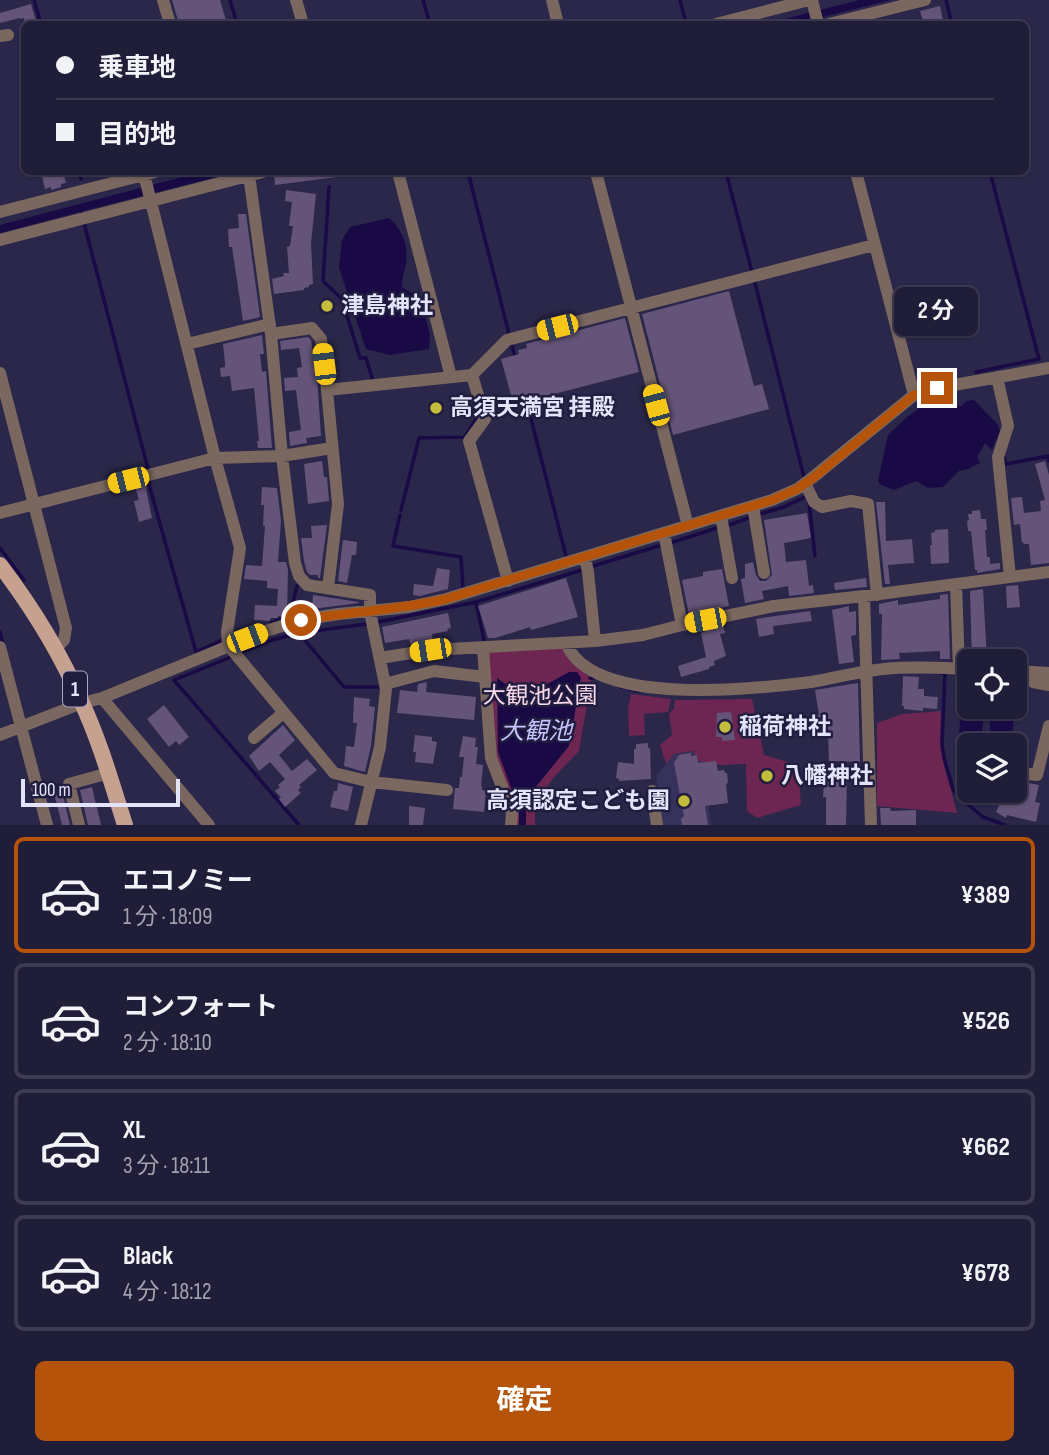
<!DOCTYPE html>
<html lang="ja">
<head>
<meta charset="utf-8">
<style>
  :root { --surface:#201d38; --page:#2d2a43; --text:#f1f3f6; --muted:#a2a2ae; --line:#3d3b53; --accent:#b45309 }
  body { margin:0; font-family:"Sofia Sans Condensed","Noto Sans JP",sans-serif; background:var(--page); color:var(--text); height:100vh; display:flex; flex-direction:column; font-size:26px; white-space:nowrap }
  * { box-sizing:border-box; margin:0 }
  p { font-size:23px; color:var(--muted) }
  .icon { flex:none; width:38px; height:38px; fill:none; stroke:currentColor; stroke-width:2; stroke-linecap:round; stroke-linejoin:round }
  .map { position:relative; height:825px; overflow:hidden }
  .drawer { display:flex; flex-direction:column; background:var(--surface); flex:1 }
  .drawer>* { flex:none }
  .top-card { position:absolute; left:21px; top:21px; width:1008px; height:154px; border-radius:10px; box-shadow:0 2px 5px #0004,0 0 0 2px var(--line); display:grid; align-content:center; height:154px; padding:0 35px; background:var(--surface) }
  .controls { position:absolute; left:957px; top:649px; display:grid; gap:14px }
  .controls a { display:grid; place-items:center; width:70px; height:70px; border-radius:10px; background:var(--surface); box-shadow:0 2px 5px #0004,0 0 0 2px var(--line); font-size:35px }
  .scale { position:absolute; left:21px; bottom:18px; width:159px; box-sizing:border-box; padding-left:7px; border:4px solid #e3e3fa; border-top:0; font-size:19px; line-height:24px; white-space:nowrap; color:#e3e3fa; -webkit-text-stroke:5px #211d3f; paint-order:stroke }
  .end { position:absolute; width:32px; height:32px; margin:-16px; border:9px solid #b45309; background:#fff; box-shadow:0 0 0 4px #fff }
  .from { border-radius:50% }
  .bubble { position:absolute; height:49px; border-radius:10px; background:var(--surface); box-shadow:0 2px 5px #0004,0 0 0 2px var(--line); font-size:23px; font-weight:700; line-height:49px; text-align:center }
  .car { position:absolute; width:21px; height:42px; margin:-21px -10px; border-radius:9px; box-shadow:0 0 5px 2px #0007; background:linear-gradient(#f5c518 24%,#345 0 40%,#f5c518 0 76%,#345 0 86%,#f5c518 0) }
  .top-card b { display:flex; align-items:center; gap:24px; height:66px; font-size:26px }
  .top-card b+b { border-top:2px solid var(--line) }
  .top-card i { width:18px; height:18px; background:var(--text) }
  ul { padding:12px 0 0; list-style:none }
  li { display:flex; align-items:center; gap:21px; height:116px; margin:0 14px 10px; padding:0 21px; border:4px solid var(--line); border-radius:10px }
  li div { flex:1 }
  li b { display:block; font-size:26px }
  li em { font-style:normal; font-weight:700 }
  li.active { border-color:var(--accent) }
  li>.icon { width:63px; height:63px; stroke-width:1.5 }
  .action { display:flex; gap:14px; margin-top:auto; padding:14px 35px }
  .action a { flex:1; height:80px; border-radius:10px; background:var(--accent); color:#fff; font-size:28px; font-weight:700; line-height:80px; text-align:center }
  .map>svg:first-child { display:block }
</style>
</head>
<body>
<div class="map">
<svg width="1049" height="825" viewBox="0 0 1049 825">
  <rect width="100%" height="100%" fill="#2a274a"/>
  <path fill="#36325b" d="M693,751l9,7 9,67h-49l-6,-49 18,-22z"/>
  <path fill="#6d2552" d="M561,647l31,28 -13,76 -24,25 -20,27v22h-19l-21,-70 -6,-104z
    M631,694l40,5 -3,13 -24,2 1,21 -16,1 -1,-28z
    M752,699l12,56 34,10 3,40 -44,13 -10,-7 -1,-47 -24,1 -23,-4 -6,-10 -19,3 -8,10 -6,-19 12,-10 -3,-21 5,-5 1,-9z
    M941,711l-1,32 4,22 13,48 -80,-7v-83l25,-9z"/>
  <path fill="#190a45" d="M859,0h32l-97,24h-29z
    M201,172h35l-153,39v3h-2l-2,-2 -79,21v-8z
    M389,218c13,11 20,28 17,46 -2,8 -4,14 -4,23l19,12 9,36 -1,14 -39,6 -24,-6 -27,-81 3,-28 8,-13z
    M974,400l24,25 2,6 -8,19 -7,-7 -8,14 3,6 -12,6 -9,2 -16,16 -15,1 -12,-7 -22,9 -13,-5 -3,-4 10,-46 19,-18 14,-10 18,-2 22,1 5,-5z
    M569,672h8l4,6 -12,68 -43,53v26h-7v-12l-2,-9 -19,-52 -1,-74 27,19z
    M961,709l23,1 -3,35 -11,1 -1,3 -11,-1z
    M991,710l23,1 -2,34h-23z"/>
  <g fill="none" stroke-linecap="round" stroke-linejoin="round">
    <path stroke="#190a45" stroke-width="3.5" d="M34,0l7,24
      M230,0l7,24
      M423,0l7,24
      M680,0l6,23
      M946,0l6,24
      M79,172l2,7
      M468,172l41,162
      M726,172l26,100
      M329,187l-6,94 19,18 18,59h6l7,23
      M84,223l64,246
      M754,279l50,198
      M511,342l4,15
      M976,372l63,-13 -49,-187
      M526,399l40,157
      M1004,458l2,6 42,-8 1,5
      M148,481l48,171 26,-12
      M809,502l6,54
      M401,510l18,-72 46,-1 13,-21v-3
      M760,514l24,-7 23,-11
      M400,515l-7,31 68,11 2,32
      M729,525l22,-8
      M670,543l47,-15
      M0,548l24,32
      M593,566l69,-21
      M476,602l8,38
      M378,622l98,-20 106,-32
      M271,623l22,-8v-13l4,-16
      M0,632l3,12
      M299,633l45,54h34
      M232,637l28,-10
      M240,653l32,-13 27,-7 68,-9
      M231,657l-57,23 125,145
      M941,673h4l-3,71 2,14 9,31 3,5 27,23 22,8
      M590,678h3
      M621,687l17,4"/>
  </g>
  <path fill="#655479" d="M172,0h48l7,24h-48z
    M31,4l6,20h-12l-1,-6 -3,1 -1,-1 -20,5v-10z
    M940,6l3,14 -19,4 -4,-13z
    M41,172h22l3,11 -5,1v3l-10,3v-3l-6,2z
    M294,172h43v5l-62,8 -1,-11z
    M286,190l30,4 -5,49 2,41 -4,1v2l-5,1v2l-30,4 -2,-15 12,-3 -1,-3h6l-2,-26 3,-1 3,-20h-4l3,-24 -7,-1z
    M238,214h8l14,103 -17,4 -11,-74h-3l-1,-18 11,-1z
    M729,291l25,95 8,-2 7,25 -96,26 -31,-121z
    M625,318l14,54 -116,30 1,4 -9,3 -14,-50 18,-5 -1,-4 9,-2 -1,-4z
    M262,335l2,19h-4l2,18 4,-1 6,77h-14l-1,-7h2l-5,-53 -22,3 -2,-15 -9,1 -1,-9 5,-1v-4l-2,-19z
    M308,337l3,3 6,36 4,60 -15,2 1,5 -17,3 -1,-14 12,-2 -5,-40 -11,1 -1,-13 14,-1 -1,-9 5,-1 -3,-19 -18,2 -1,-9z
    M322,461l2,16h3l2,24 -21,3 -4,-40z
    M1045,461l4,14v88l-18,2 -2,-21h-5l-1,-2 -1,1 -2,-19 -6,1 -3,-27 11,-1 2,16 17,-2 -1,-10 5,-1 -10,-36z
    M146,485l1,4h-1l6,29 -13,4 -5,-21 5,-1 -4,-13z
    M262,487l15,1 4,33 -3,41h8l2,8 -1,45 -8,1 -2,2h-6l-2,3 -15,-1 1,-15 22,1 1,-17 -11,-1v-7l-23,-2 2,-14 16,1 3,-40h-2l1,-21h-3z
    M876,502h9l1,39 26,-2 2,24 -26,2 2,19h-5z
    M980,510l1,9h5l1,11h-2l2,27h3v7l10,-1v6l-23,4v-3h-2l-4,-39h-3l-1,-10 2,-1 -1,-6h4v-3z
    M807,513l4,25 -27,5 2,19 20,-2 3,26 4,-1 1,8 -25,3 -1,-10 -26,5 2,8 -19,4 -4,-24 4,-1v-14l8,-2 3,13 4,6h6l6,-6 -8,-55z
    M327,525l-7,53h-2v-3h-8l-3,-3 -3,-11 -3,-23h11l-1,-12z
    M948,529l1,34 -18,1 -1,-19h2l-1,-12 4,-1v-2z
    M862,537l5,50 -32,3 -1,-7 32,-5z
    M343,540l14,2 -1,13h-4l-5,28 -9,-2z
    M437,568l13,2 -2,19 -28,7 -7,-1 1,-11 19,2z
    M722,569l7,37 -40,9 -7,-35 21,-4v-4z
    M566,578l12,39 -47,13 -1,-3 -35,11h-7l-10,-32z
    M1018,585l2,22 -13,1 -1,-22z
    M983,589l4,70h-3v3h-10l-2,-1 -2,-70z
    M948,594l2,65h-10v-8l-41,2 1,6 -19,1 1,-46h-3v-10l19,-4v5l42,-6v-4z
    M313,595l46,7v1l-47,6z
    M849,606v6l7,-1v24l-5,1 3,26 -15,2 -7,-54z
    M810,611l2,10 -39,5 1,8 -15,3 -3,-18z
    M448,613l3,15 -4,1 1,2 -16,3 1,7 -23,3 -1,-5 -24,4 -3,-16z
    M723,625l2,8 -5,1 6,22 -12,5 1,4 -6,2v2l-28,8 -3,-11 28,-9 -5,-24 5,-2 -1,-2z
    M903,676l16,1 -1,12h6v7l14,1 -1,12 -14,-1v3l-19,-2v-3h-2z
    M427,682l-1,10 50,5 -2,23 -77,-7 3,-23 17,2 1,-8z
    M858,683l2,79 -31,-1 -1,-30 -14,1 -2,-14h5v-3h2l-4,-25z
    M354,697l16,2 -1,7 6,1 -4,39 -6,26 -21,-6 2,-20 8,1 3,-24h-4z
    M164,705l25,32 -10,8 -3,-4 -7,6 -22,-28z
    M731,712l4,28 -13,1v-4h-6l1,-24z
    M283,725l12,15 -16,15 13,16 15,-12 10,11 -18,15 2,2 -3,3 3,3 -16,14 -6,-8 2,-2 -6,-6 5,-4 -2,-2 7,-6 -15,-17 -11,9 -10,-15z
    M415,735l17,2v4l5,1 -4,22 -18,-2 1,-10h-3z
    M463,736l13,2 -1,9h3l-2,17 7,1 -2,21h1v4l4,1 -2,21 -31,-3 2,-21h4l1,-11h2l2,-20h-5z
    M648,743v5h2l1,31 -32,2v-2l-3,-1 2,-16 16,2v-15h2v-5z
    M691,753v3l6,-1 1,8 18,-2 2,10 6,-1 1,3h2l1,10 -2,1 2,19 -23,3 3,19h-26l-1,-6 3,-3 -10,-53 5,-8z
    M826,779h21l-1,46h-20v-28h-3l1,-13h2z
    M338,783l15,4 -5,24 -18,-4 4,-16h3z
    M1028,783l11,2 -4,17 5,1 -4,19 -29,-7 -1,3 -10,-6 8,-17 18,8 1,-4h1z
    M61,787l9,38h-8l-9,-36z
    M92,787l9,38h-13l-8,-35z
    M409,806l16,2 -2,17h-14z
    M880,808h10l1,3 25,-1v15h-35z"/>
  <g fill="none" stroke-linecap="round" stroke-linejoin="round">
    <path stroke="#7a675f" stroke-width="12" d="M163,0l7,24
      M296,0l7,24
      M552,0l6,24
      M812,0l6,24
      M716,24l93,-24
      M829,24l96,-24
      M0,36l8,-1
      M398,172l53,205
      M596,172l92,354
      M856,172l58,223
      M144,174l71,284 25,90 -13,84 1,13 106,128 37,9 76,8
      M249,175l22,159 11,122 13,107 4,13 8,9 63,10v17l16,77 -6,58 -19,78
      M0,212l155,-40
      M0,240l263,-68
      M271,334l41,-6 9,11 6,51 11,114 -10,84
      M187,344l83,-20
      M0,373l66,255 -2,12 -9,9
      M472,375l13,44 -16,22 39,140
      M997,377l11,49 -10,31 12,120
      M327,390l145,-15 35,-35 367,-95
      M805,483l9,19 8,5 29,-6 17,3 9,91
      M753,506l11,67
      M0,513l215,-55 67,-2 50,-8
      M721,516l11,62
      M664,533l18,92
      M585,558l3,14 7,69
      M956,584l3,85
      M864,596l7,229
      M566,643c26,65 190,46 245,39 25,-4 49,-11 73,-13 29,-3 57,-1 86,0
      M0,647l47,178
      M483,648l8,110 21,55 -1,12
      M380,658l50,-8 165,-9 48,-6 39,-10 92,-19 90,-10 185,-24
      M1015,671l34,2
      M1034,672l-1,10 16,3
      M385,684l49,-13 51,6
      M102,698l164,-67 35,-11 37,-6 71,-7 37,-8 326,-99 25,-11 15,-11 102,-83 23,-7 112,-20
      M0,735l82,-32 20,-5 107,127
      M254,738l29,-25
      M1022,773l15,2 12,-49
      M652,791l5,34
      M79,825l-10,-41 40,-11"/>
    <path stroke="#c7a18f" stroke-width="16" d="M0,565c32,42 61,89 82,138 18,39 30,81 43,122"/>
  </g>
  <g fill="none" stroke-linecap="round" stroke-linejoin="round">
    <path stroke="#b45309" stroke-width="9" d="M301,620c48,-8 97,-10 145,-21l326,-99 25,-11 16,-11 101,-83 23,-7"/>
  </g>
  <g fill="#c4bc3d" stroke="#211d3f" stroke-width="2.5">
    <circle cx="327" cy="306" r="7"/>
    <circle cx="436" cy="408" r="7"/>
    <circle cx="725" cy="727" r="7"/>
    <circle cx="767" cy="776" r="7"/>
    <circle cx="684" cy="801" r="7"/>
  </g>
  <g text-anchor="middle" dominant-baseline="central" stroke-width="5" stroke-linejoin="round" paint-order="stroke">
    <rect fill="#211d3f" stroke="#a9a8c2" stroke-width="2" x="63" y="671.5" width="24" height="35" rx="5"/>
    <g font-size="21" font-weight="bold" fill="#e3e3fa">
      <text x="75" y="689">1</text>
    </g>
    <g font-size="23" font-weight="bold" fill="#e3e3fa" stroke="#211d3f" text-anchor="start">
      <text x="341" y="306">津島神社</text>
      <text x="450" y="408">高須天満宮 拝殿</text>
      <text x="739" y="727">稲荷神社</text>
      <text x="781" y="776">八幡神社</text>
      <text x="670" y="801" text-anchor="end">高須認定こども園</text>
    </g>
    <g font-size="23" fill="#f7d8e8" stroke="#211d3f">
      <text x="540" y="696">大観池公園</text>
    </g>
    <g font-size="24" font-style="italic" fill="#c5c4fd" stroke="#211d3f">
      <text x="536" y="731">大観池</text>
    </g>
  </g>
</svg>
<div class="controls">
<a><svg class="icon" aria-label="locate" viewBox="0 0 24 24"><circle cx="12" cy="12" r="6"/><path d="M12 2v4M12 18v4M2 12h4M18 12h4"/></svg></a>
<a><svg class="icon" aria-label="layers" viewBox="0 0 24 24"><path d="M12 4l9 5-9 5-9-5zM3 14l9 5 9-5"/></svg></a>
</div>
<div class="scale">100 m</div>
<i class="end from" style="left:301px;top:620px"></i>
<i class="end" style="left:937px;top:388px"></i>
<div class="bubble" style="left:894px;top:287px;width:84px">2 分</div>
<i class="car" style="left:557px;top:327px;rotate:256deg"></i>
<i class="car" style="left:324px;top:364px;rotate:353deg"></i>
<i class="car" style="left:656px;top:405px;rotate:345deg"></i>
<i class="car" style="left:128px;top:480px;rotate:256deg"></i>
<i class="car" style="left:705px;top:620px;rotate:259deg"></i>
<i class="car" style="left:247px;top:638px;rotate:69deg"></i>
<i class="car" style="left:430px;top:650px;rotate:261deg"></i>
<div class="top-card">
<b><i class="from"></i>乗車地</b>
<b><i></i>目的地</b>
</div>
</div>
<section class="drawer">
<ul>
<li class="active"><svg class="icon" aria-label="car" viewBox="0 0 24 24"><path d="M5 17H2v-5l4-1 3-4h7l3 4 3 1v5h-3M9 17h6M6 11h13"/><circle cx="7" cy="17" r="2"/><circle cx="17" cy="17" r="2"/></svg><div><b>エコノミー</b><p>1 分 · 18:09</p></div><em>¥389</em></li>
<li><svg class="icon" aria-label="car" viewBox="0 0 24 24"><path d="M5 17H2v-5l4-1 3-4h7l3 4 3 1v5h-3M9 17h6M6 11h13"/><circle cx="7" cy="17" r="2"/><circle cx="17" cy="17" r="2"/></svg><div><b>コンフォート</b><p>2 分 · 18:10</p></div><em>¥526</em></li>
<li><svg class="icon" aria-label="car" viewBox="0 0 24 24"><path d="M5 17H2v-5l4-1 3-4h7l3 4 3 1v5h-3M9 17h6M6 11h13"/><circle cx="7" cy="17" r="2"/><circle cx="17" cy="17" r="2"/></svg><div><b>XL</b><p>3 分 · 18:11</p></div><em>¥662</em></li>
<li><svg class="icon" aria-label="car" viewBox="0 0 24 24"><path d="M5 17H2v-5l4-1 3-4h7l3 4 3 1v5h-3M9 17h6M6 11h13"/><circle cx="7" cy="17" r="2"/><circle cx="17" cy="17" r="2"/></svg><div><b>Black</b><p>4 分 · 18:12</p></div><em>¥678</em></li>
</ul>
<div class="action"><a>確定</a></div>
</section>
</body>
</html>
